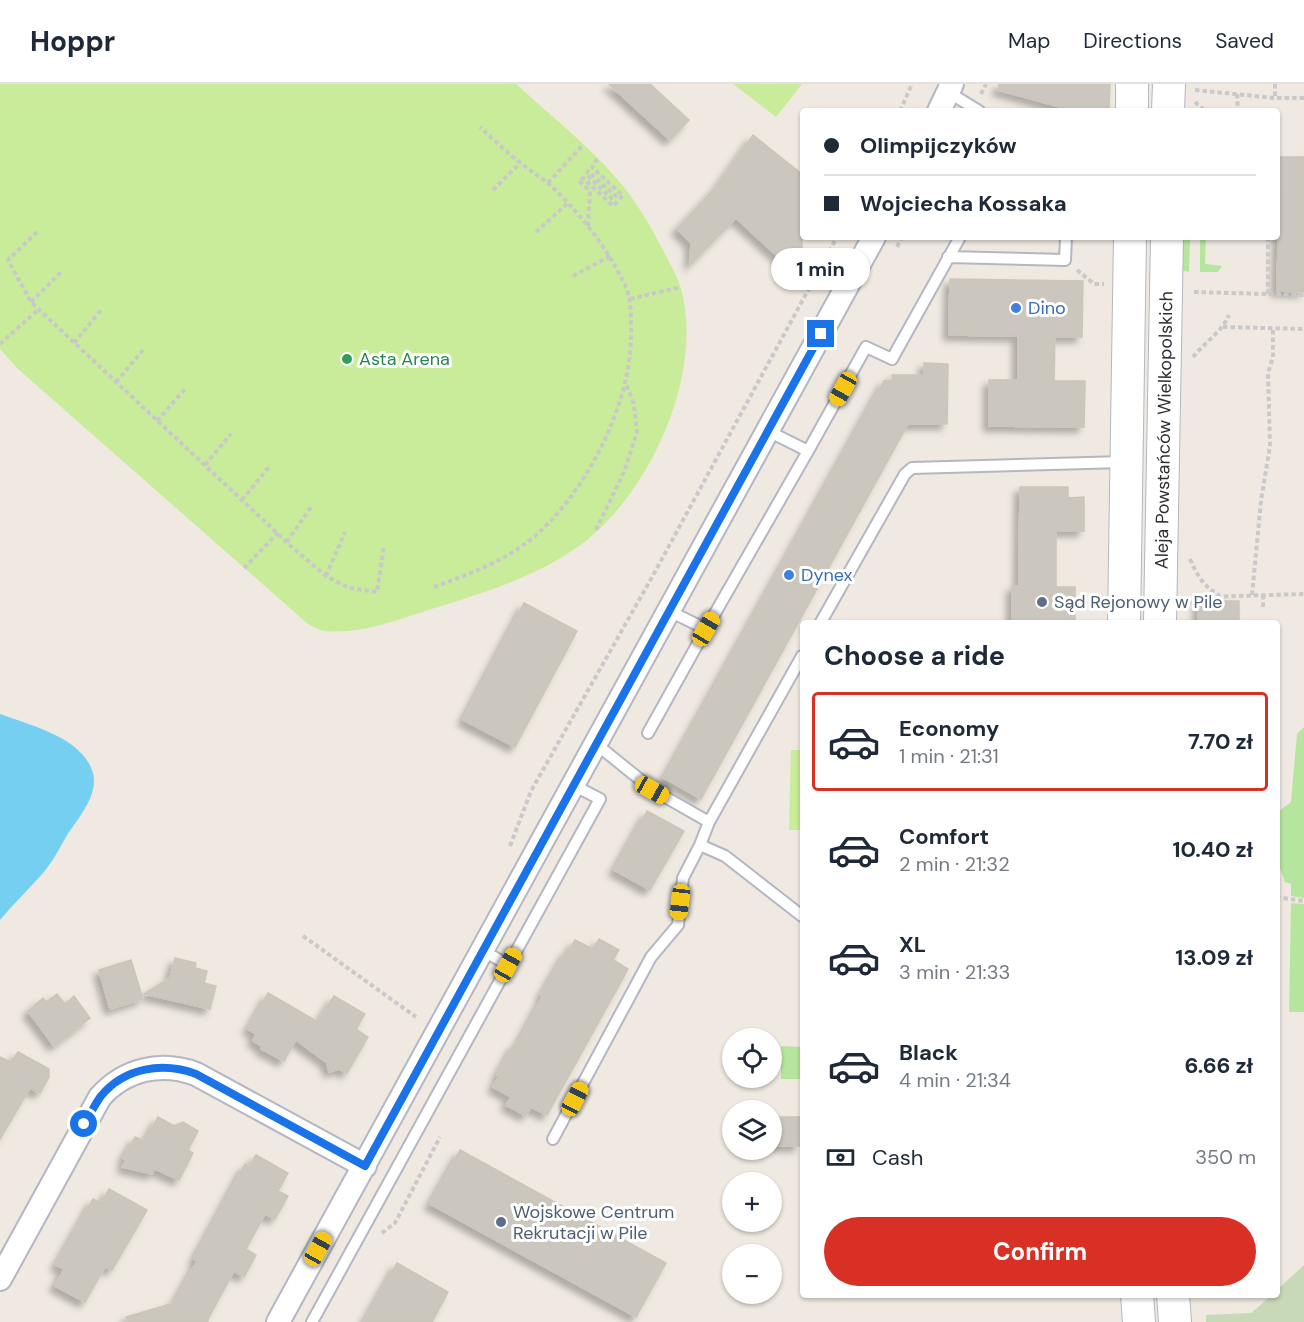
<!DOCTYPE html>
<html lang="en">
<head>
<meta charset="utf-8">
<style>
  :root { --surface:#fff; --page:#f2f2f3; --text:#1f2937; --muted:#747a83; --line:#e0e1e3; --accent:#d93025 }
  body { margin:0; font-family:"DM Sans",sans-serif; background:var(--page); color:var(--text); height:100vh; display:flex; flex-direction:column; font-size:22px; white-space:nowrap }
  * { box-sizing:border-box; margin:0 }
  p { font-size:20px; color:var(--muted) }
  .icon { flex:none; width:33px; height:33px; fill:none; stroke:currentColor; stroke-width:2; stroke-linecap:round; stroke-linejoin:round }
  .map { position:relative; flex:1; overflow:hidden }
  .panel { position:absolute; left:800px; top:536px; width:480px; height:678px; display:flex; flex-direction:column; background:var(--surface); border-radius:6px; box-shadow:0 2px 4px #0004 }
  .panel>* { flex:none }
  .guide { position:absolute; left:800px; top:24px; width:480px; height:132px; border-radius:6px; box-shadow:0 2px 4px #0004; display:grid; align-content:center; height:132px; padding:0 24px; background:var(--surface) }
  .tools { position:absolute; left:722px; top:944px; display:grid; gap:12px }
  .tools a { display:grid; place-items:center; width:60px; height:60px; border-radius:50%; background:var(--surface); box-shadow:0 2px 4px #0004; font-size:30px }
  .end { position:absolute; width:27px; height:27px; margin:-14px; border:8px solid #1a73e8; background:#fff; box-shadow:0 0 0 3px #fff }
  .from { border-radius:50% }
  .bubble { position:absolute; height:42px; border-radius:21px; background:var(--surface); box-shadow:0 2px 4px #0004; font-size:20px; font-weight:700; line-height:42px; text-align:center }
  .car { position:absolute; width:18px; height:36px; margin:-18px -9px; border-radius:8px; box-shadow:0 0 4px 2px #0007; background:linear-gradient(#f5c518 24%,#345 0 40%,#f5c518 0 76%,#345 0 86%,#f5c518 0) }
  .guide b { display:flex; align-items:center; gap:21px; height:57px; font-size:22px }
  .guide b+b { border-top:2px solid var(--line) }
  .guide i { width:15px; height:15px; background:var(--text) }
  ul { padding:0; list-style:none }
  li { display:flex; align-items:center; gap:18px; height:99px; margin:0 12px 9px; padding:0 12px; border:3px solid transparent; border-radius:6px }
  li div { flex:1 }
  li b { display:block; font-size:22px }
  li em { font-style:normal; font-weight:700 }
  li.selected { border-color:var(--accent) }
  li>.icon { width:54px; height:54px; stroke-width:1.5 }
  h2 { padding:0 24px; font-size:27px; line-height:72px }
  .pay { display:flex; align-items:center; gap:15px; height:66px; padding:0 24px; font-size:22px }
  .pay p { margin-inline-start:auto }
  .button { display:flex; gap:12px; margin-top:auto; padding:12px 24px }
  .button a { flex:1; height:69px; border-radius:36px; background:var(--accent); color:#fff; font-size:24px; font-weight:700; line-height:69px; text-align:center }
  header { display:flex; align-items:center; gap:36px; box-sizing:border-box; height:84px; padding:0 30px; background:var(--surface); border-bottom:2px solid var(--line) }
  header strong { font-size:28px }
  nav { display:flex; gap:33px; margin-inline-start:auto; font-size:21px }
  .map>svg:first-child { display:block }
</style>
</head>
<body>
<header>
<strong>Hoppr</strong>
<nav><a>Map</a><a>Directions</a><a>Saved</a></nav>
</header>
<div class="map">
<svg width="1304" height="1238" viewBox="0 0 1304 1238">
  <defs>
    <filter id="shadow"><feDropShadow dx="-5.5" dy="5.5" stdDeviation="3" flood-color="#0004"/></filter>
  </defs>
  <rect width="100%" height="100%" fill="#efe9e1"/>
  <path fill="#b6e59e" d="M1180,153h10l-1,35 -9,-2z
    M1200,153h6l-1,27 17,2 -4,6h-18z
    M1304,643v171l-13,-2v-12l-6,-2 -8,-22 -1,-47 15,-11 6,-68z
    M1291,819l13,1v108h-15z
    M781,962l21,1v32h-21z"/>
  <path fill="#c8d9b8" d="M1304,1181v57h-98v-7l45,-2 21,-18 4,-1 1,-4z"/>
  <path fill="#c9ec9a" d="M0,0h516c34,31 72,61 102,96 19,22 33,47 46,72 6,12 14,25 17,37 24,86 -33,210 -105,259 -39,27 -84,42 -128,56 -39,11 -82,31 -123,27 -6,-1 -12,-4 -17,-7l-290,-255 -18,-20z
    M733,0h69l-26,33z
    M791,666h11v80h-13z"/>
  <path fill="#75cff0" d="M0,630c30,11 80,23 92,56 9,24 -15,49 -26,67 -7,12 -13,24 -22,35 -14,16 -30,31 -44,48z"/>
  <path fill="#cbc7bf" stroke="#cbc5ba" stroke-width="1.5" filter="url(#shadow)" d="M609,0h41l39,36 -19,20z
    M999,0h111l-1,27h-27l-22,-4 -62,-17z
    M753,51l49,39v74l9,8 -13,19 -62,-57 -46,47 1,-22 -14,-14 41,-44z
    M1280,73h24v135l-27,-1z
    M950,195l133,2 -1,56h-27l-1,44h31l-1,46 -95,-1v-46h29v-44l-69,-1z
    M924,279l24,1 -1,60h-39l-207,375 -37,-21 220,-397 9,-1 -1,-5h32z
    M1020,403h48v11l16,-1v34h-28v56h19v35h-63v-36h7z
    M1199,517h40v21h-41z
    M524,519l53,28 -62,116 -52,-27z
    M647,727l37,20 -34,59 -36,-20z
    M599,855l20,11 -6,10 15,9 -81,146 -16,-8 -5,9 -20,-11 5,-8 -18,-10 6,-11 -2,-1 17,-31 3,1 10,-19 16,-30 -2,-1 25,-44 2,1 7,-12 18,9z
    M175,874l21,5 -1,5 12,3 -3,12 12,3 -6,23 -66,-15 26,-16z
    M131,876l12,39 -33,10 -11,-39z
    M268,909l50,29 16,-26 31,18 -9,15 12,8 -21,36 -8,-4 -10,3 -2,-9 -31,-23 -12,21 -23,-12 1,-3 -9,-5 3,-7 -8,-5z
    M57,910l8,10 9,-8 16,22 -36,28 -26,-35 15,-13 3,4z
    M18,968l31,17v8l-9,16 -10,-5 -30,51v-82l11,5z
    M158,1033l16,9 9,-4 15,9 -10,19 5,3 -14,27 -24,-11 -3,5 -30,-7 4,-7 -3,-2 12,-21 10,4z
    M780,1033h21l-1,29h-21z
    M460,1066l206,113 -30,54 -206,-113z
    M256,1071l32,18 -10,18 10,5 -13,23 -10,-5 -19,35 10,6 -12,22 -10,-6 -27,50 2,1h-82l-1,-5 48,-14 23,-42 -3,-2 51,-95 4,3z
    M109,1105l38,21 -35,60 -7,-3 -20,35 -30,-16 9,-17 -8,-4 37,-66 8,4z
    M397,1179l51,29 -16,30h-68z"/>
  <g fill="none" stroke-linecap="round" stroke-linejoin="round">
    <defs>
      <path id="lane" d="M948,8l31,19
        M948,173l117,3 1,-23
        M768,347l40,20 58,-104 26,12 68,-122
        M669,527l37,18 102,-178
        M821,538l84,-148 7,-6 211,-6
        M648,649l58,-104
        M596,660l57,46 56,32
        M700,761l25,11 77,60
        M482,866l26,15
        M553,1055l98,-182 27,-32 5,-47 17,-33 9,-23 93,-166
        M312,1238l288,-523 -27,-14"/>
      <path id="street" d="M939,27l13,-27
        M0,1195l100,-182c25,-28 61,-36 96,-23l169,92
        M278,1238l596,-1085"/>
      <path id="secondary" d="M1132,27v-27
        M1168,27l1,-27
        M1124,538l6,-385
        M1160,538l7,-385
        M1137,1210l2,28
        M1173,1210l2,28"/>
    </defs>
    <use href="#lane" stroke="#b4b7c1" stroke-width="14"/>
    <use href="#street" stroke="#b4b7c1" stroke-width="26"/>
    <use href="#secondary" stroke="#b4b7c1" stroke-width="34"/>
    <path stroke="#c9c9c9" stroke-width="4" stroke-dasharray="4.5 3" stroke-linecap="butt" d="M1275,0v14
      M1195,6l80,8h29
      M981,10l5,-10
      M1237,10l1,17
      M1195,18l10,9
      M900,27l12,-27
      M548,99l35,-38
      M493,106l27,-27
      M588,142l2,-35 -11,-10 4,-3 30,28 3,-3 -30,-29 2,-3 31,28 4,-3 -31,-29 5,-8
      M37,148l-29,28 23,42 263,247 32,27 23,12 28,4 7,-47
      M536,148l32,-29
      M897,163l5,-10
      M1077,186l17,14h10
      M573,192l37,-20
      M1194,208l110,3
      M1268,210v-57
      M630,215l51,-12
      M31,218l31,-31
      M1223,243l81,2
      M74,259l28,-34
      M0,260l39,-35
      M1193,273c11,-14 29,-25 36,-42
      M116,298l28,-33
      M157,337l28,-32
      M205,381l26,-31
      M242,416l27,-33
      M596,446l28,-58 13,-40 -3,-28 -8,-20
      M287,458l24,-35
      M1190,475c7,16 14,28 29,36
      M244,484l34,-35
      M326,492l19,-44
      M434,503c35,-13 72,-26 101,-51 54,-47 99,-138 96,-209 0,-16 0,-30 -7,-44 -18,-37 -45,-71 -74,-98 -9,-8 -20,-14 -29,-22 -15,-11 -28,-24 -41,-36
      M1252,511l9,-94 9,-55 -2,-73 5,-16v-29
      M1263,511v12
      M1190,520v-3l13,-4 101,-3
      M510,762l21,-55 120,-212 186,-342
      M1276,813l28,4
      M303,852l113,81
      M382,1149l13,-10 45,-86"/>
    <use href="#lane" stroke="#fff" stroke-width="10"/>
    <use href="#street" stroke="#fff" stroke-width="22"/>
    <use href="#secondary" stroke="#fff" stroke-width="32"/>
  </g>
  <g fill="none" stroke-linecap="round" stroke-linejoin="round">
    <path stroke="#1a73e8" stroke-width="8" d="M84,1040c6,-9 11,-20 17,-28 24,-29 62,-34 95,-22l169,92 456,-832"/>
  </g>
  <g fill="#3f7fe0" stroke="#fff" stroke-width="2">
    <circle cx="1016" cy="224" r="6"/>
    <circle cx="789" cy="491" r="6"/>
  </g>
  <circle fill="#2e9e5b" stroke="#fff" stroke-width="2" cx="347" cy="275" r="6"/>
  <g fill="#5c6f8a" stroke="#fff" stroke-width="2">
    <circle cx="1042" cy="518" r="6"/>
    <circle cx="501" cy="1138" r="6"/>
  </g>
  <g text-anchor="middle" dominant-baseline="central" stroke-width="6" stroke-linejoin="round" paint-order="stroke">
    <g font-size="18" fill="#366cbe" stroke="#fff" text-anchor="start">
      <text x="1028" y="224">Dino</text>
      <text x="801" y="491">Dynex</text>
    </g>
    <g font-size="18" fill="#27864d" stroke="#fff" text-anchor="start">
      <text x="359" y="275">Asta Arena</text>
    </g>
    <g font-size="18" fill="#2e2e2e" stroke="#fff">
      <text transform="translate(1164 346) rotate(-89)">Aleja Powstańców Wielkopolskich</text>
    </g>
    <g font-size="18" fill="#4e5e75" stroke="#fff" text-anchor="start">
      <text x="1054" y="518">Sąd Rejonowy w Pile</text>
      <text x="513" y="1128">Wojskowe Centrum<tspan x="513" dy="21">Rekrutacji w Pile</tspan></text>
    </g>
  </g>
</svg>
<div class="tools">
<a><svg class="icon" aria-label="locate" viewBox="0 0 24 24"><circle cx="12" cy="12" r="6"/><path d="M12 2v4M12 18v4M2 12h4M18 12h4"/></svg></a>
<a><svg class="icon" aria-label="layers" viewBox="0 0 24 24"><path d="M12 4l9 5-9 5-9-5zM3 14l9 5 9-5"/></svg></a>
<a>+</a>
<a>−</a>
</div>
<i class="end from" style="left:84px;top:1040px"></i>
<i class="end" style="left:821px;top:250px"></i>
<div class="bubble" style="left:771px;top:164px;width:99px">1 min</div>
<i class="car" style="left:843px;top:305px;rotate:209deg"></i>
<i class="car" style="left:706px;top:545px;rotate:30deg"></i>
<i class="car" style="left:652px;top:706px;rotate:119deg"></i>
<i class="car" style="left:680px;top:818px;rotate:187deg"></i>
<i class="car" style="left:508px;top:881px;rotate:29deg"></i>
<i class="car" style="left:575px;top:1015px;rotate:28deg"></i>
<i class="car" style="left:318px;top:1165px;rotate:29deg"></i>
<div class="guide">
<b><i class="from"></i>Olimpijczyków</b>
<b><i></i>Wojciecha Kossaka</b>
</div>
<section class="panel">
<h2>Choose a ride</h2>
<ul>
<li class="selected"><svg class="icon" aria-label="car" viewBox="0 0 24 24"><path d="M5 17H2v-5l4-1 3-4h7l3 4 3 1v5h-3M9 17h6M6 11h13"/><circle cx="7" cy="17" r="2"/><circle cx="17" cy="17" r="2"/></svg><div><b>Economy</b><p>1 min · 21:31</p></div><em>7.70 zł</em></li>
<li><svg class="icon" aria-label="car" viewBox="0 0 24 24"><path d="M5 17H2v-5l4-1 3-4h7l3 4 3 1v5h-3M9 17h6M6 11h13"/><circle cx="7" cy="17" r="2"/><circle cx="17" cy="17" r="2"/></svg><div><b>Comfort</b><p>2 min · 21:32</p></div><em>10.40 zł</em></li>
<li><svg class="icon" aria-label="car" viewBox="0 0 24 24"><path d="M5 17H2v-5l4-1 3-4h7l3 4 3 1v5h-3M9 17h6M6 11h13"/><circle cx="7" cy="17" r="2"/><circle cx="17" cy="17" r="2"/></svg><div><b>XL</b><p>3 min · 21:33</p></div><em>13.09 zł</em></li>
<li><svg class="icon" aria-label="car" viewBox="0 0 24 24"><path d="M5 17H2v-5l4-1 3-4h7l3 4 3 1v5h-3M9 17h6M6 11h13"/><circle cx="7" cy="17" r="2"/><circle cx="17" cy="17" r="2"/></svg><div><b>Black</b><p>4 min · 21:34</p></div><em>6.66 zł</em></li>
</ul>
<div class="pay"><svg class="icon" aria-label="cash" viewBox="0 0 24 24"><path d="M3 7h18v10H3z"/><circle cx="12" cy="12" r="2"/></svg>Cash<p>350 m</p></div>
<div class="button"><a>Confirm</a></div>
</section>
</div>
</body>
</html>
